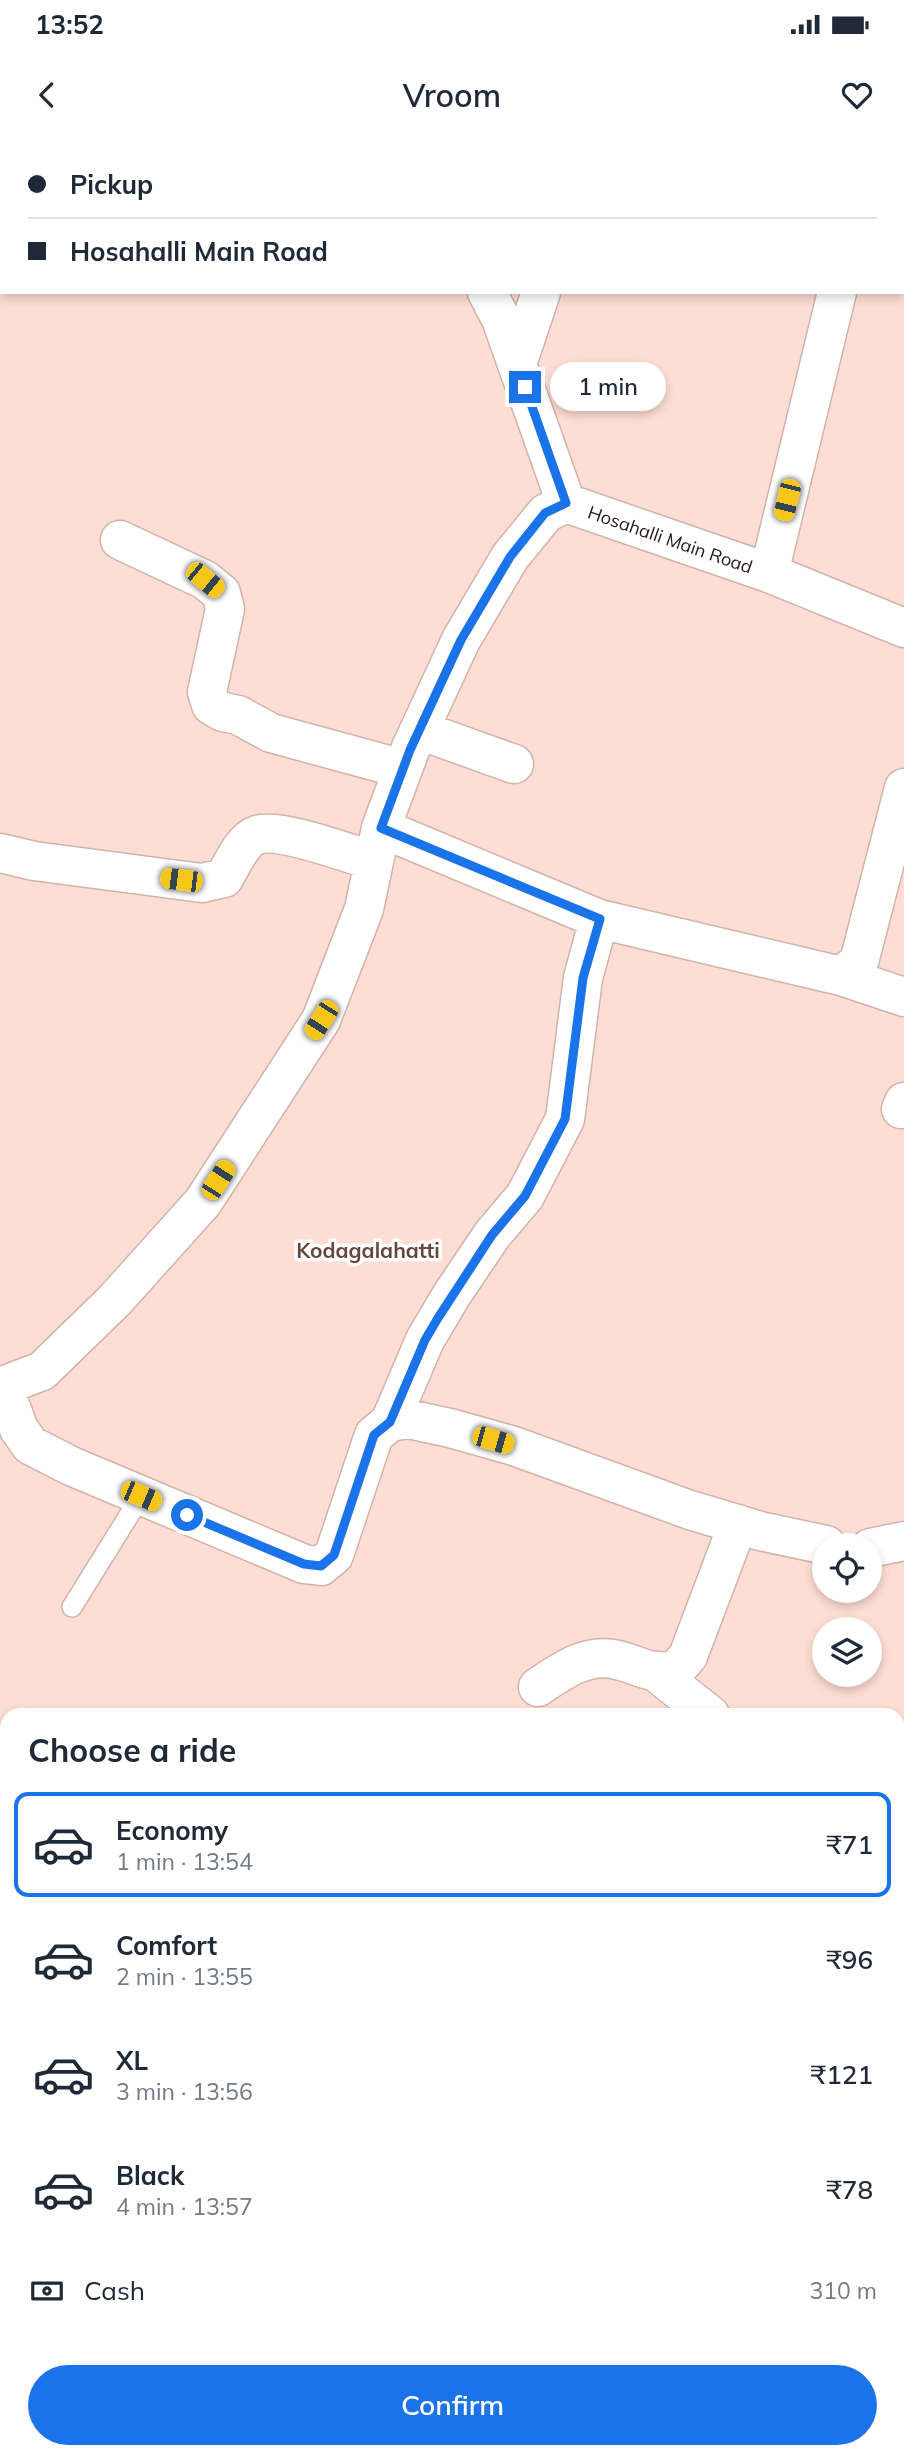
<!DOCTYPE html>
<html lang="en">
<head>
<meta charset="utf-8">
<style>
  :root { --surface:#fff; --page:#f2f2f3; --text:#1f2937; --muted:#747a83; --line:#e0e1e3; --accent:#1a73e8 }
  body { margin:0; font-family:Mulish,sans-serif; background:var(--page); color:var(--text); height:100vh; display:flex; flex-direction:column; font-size:26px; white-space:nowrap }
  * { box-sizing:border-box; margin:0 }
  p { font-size:23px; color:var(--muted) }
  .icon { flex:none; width:38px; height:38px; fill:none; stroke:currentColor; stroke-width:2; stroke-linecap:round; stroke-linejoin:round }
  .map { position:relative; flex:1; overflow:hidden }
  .panel { position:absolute; left:0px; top:1568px; width:905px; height:751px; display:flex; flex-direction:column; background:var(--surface); border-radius:21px 21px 0 0; box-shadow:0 4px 10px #0003 }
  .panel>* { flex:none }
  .guide { position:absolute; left:0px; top:0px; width:905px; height:154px; box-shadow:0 4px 10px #0003; display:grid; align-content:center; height:154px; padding:0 28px; background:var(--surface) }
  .tools { position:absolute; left:812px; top:1393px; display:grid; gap:14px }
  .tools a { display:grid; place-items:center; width:70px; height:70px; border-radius:50%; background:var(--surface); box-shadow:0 4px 10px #0003; font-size:35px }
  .end { position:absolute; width:32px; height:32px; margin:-16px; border:9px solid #1a73e8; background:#fff; box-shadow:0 0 0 4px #fff }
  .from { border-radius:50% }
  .bubble { position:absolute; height:49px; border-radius:24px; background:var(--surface); box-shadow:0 4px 10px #0003; font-size:23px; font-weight:600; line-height:49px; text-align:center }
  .car { position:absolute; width:21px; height:42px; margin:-21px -10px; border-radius:9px; box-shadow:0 0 5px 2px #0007; background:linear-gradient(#f5c518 24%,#345 0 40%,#f5c518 0 76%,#345 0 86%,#f5c518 0) }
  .guide b { display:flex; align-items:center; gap:24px; height:66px; font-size:26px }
  .guide b+b { border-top:2px solid var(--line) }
  .guide i { width:18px; height:18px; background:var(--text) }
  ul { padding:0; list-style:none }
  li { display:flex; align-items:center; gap:21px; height:105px; margin:0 14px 10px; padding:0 14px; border:4px solid transparent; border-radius:14px }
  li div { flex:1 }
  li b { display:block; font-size:26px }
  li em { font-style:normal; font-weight:600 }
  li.selected { border-color:var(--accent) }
  li>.icon { width:63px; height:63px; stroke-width:1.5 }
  h2 { padding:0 28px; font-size:32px; line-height:84px }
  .pay { display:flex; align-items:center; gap:18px; height:77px; padding:0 28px; font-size:26px }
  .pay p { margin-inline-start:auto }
  .action { display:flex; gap:14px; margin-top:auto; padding:14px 28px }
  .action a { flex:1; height:80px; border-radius:42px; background:var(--accent); color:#fff; font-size:28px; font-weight:600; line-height:80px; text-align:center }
  .status { display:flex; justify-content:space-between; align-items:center; height:49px; padding:0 35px; background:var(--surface); direction:ltr }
  .status svg { height:19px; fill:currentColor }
  header { display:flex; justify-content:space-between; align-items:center; height:91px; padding:0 28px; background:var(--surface); font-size:32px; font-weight:600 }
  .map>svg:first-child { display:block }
</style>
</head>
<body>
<div class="status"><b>13:52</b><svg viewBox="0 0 49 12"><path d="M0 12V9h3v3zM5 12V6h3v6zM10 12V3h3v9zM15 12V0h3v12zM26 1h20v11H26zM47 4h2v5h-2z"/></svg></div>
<header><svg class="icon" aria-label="back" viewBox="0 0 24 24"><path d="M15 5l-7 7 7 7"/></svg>Vroom<svg class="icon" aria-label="heart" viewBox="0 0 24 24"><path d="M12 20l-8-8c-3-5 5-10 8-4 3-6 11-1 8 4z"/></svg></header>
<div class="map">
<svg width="904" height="2318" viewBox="0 0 904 2318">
  <rect width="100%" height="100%" fill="#feded4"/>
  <path fill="#d9927c" d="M7,2280v32h494l16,6h-517v-18z"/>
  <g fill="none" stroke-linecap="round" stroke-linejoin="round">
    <defs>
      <path id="service" d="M72,1467l69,-111"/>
      <path id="minor" d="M215,0l2,2
        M74,2l2,-2
        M592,2v-2
        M871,2v-2
        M0,74l2,-1
        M517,224l24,-72
        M120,400l85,40 16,13 4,16 -18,83 4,13 12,7 15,3 33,18 132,36
        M769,433l68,-281
        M419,590l95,34
        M381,688l218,91 242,57 18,-14 45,-174
        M0,713l34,8 168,22 22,-5c8,-13 18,-38 33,-43 23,-8 92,19 117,26
        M841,836l63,21
        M901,969l3,-7
        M0,1247l42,-16 73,-71 88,-98 118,-182 43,-111 17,-81 29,-78 51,-110 49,-83 36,-44 20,-10
        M0,1247l12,23 7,19 11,16 41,21 233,98 17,2 13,-11 40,-120 16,-13 18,-3 42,9 64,18 176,64 70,21 66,14
        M390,1282l35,-82 26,-44 41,-61 33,-39 40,-77 18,-141 16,-59
        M870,1408l34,-7
        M657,1533l53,42
        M538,1547c22,-15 47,-33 75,-28 27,5 31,16 63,11l12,-14 50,-132
        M898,1687l6,1
        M0,1884l7,4
        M549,2312l14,6"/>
      <g id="tertiary">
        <path d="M412,0v2"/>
        <path id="s1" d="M487,152l14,27 65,184 203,70 135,55"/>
      </g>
    </defs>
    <use href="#service" stroke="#d2b3aa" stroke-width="22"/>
    <use href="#minor" stroke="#d2b3aa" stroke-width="41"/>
    <use href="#tertiary" stroke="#d2b3aa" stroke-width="41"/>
    <path stroke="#a68e87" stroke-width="4.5" stroke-dasharray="7 3.5" stroke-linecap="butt" d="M378,2312l3,6"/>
    <use href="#service" stroke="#fff" stroke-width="19"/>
    <use href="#minor" stroke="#fff" stroke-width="38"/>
    <use href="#tertiary" stroke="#fff" stroke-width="38"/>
  </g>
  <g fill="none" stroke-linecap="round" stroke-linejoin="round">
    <path stroke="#1a73e8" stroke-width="9" d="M187,1375l117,49 17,2 13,-11 40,-120 16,-13 35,-82 13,-22 54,-83 33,-39 40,-77 18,-141 17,-59 -219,-91 29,-78 51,-110 49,-83 35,-44 21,-10 -41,-116"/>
  </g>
  <g text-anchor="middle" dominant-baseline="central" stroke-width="7" stroke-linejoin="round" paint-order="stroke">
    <g font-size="18" fill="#231814" stroke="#fff">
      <text stroke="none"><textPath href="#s1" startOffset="336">Hosahalli Main Road</textPath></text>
    </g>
    <g font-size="21" font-weight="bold" fill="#634840" stroke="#fff">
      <text x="368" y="1110">Kodagalahatti</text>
    </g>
  </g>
</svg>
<div class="tools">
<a><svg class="icon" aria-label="locate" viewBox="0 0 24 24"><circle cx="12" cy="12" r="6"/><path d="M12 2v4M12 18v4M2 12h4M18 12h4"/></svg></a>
<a><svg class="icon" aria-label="layers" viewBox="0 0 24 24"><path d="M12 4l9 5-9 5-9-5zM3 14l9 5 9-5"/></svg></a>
</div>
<i class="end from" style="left:187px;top:1375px"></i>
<i class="end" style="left:525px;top:247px"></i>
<div class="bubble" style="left:550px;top:222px;width:116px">1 min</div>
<i class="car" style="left:787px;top:360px;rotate:194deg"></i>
<i class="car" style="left:205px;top:440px;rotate:129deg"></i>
<i class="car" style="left:181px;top:740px;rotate:277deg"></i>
<i class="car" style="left:321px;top:880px;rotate:213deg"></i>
<i class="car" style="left:218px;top:1040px;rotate:33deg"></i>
<i class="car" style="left:493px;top:1300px;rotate:106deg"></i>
<i class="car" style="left:141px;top:1356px;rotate:113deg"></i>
<div class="guide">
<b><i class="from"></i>Pickup</b>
<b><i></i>Hosahalli Main Road</b>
</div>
<section class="panel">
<h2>Choose a ride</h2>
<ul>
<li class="selected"><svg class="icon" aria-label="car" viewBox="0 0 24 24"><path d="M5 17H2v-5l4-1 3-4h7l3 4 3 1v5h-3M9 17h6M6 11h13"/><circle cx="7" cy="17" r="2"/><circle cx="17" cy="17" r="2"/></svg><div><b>Economy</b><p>1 min · 13:54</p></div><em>₹71</em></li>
<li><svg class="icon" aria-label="car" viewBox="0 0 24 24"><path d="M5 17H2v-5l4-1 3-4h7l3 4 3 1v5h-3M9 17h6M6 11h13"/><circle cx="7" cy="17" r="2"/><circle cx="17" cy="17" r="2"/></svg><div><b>Comfort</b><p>2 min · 13:55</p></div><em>₹96</em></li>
<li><svg class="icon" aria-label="car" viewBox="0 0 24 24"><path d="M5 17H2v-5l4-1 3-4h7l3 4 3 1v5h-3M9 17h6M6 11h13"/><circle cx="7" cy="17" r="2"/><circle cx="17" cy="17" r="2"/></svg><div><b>XL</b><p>3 min · 13:56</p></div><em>₹121</em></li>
<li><svg class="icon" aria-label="car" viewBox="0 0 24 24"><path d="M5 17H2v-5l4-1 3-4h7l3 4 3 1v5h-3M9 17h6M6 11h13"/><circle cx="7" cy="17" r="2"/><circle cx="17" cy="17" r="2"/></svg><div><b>Black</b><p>4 min · 13:57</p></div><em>₹78</em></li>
</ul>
<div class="pay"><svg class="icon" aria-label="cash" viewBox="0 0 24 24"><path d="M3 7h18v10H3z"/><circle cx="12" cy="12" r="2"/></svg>Cash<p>310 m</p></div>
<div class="action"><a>Confirm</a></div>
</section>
</div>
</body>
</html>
